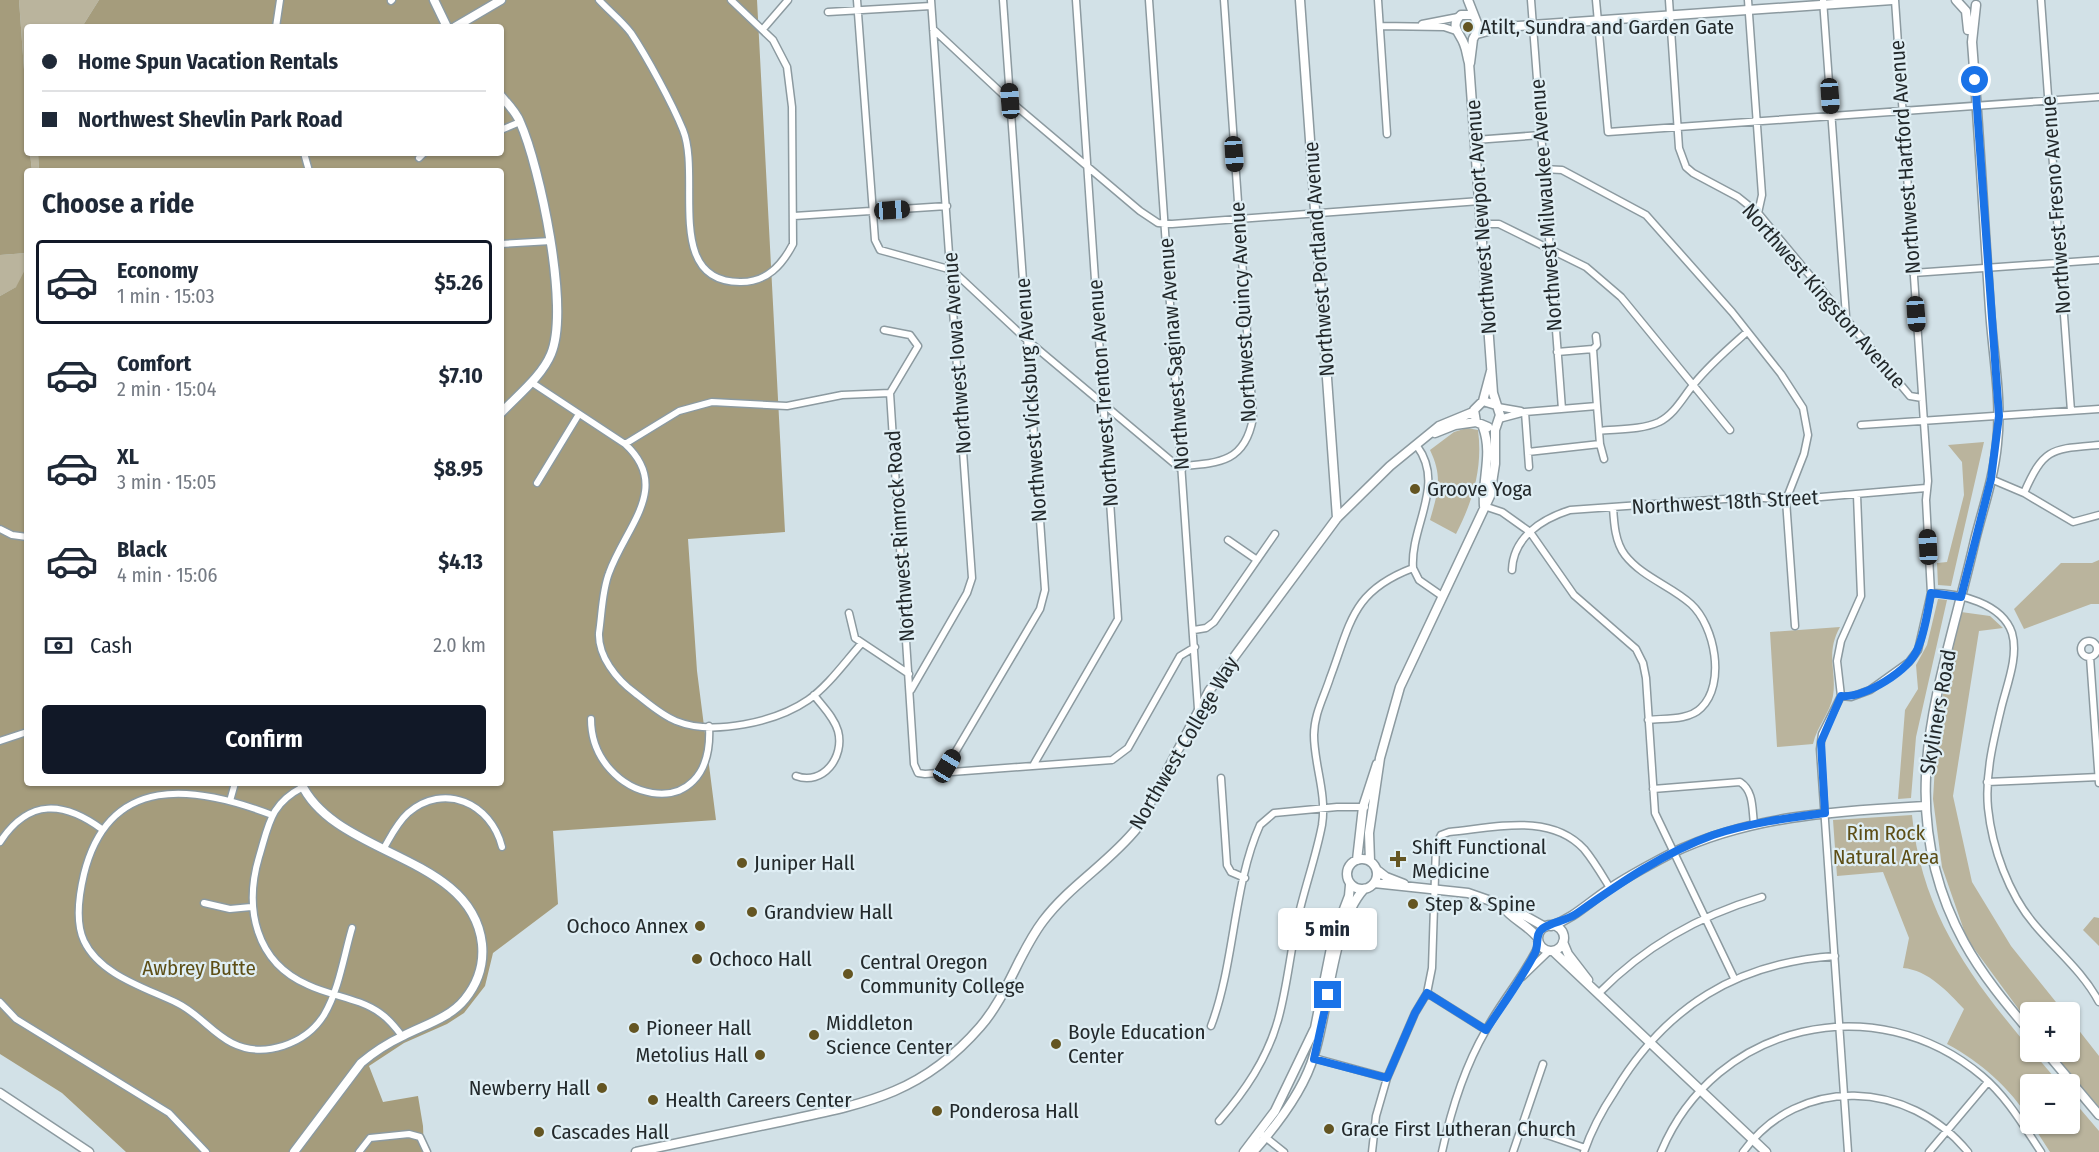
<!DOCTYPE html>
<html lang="en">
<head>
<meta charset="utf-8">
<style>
  :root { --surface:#fff; --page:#f2f2f3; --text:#1f2937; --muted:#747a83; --line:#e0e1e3; --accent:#111827 }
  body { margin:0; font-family:"Fira Sans Condensed",sans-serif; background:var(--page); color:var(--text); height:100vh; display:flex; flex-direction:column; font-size:22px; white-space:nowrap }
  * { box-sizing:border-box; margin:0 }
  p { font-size:20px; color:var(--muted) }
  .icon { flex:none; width:33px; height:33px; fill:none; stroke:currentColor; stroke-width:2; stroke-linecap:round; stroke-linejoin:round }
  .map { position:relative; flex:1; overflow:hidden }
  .panel { position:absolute; left:24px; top:168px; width:480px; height:618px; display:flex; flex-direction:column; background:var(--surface); border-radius:6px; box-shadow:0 2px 4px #0004 }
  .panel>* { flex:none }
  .banner { position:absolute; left:24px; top:24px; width:480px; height:132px; border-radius:6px; box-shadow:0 2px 4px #0004; display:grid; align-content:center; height:132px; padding:0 18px; background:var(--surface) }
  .tools { position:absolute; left:2020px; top:1002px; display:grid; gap:12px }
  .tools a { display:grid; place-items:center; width:60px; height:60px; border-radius:6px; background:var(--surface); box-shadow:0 2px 4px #0004; font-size:30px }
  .end { position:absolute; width:27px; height:27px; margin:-14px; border:8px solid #1a73e8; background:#fff; box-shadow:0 0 0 3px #fff }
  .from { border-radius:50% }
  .bubble { position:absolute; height:42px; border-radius:6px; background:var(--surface); box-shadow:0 2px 4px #0004; font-size:20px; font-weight:700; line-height:42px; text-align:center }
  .car { position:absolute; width:18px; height:36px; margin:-18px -9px; border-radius:8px; box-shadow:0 0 4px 2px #0007; background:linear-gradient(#222 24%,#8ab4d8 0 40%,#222 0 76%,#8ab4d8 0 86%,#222 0) }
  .banner b { display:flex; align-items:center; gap:21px; height:57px; font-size:22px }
  .banner b+b { border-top:2px solid var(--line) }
  .banner i { width:15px; height:15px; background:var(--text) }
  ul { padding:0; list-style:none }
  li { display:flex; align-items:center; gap:18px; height:84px; margin:0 12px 9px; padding:0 6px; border:3px solid transparent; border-radius:6px }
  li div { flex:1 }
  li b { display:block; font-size:22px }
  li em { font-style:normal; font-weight:700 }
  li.on { border-color:var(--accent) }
  li>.icon { width:54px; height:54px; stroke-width:1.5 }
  h2 { padding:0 18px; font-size:27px; line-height:72px }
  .pay { display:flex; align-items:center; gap:15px; height:66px; padding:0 18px; font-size:22px }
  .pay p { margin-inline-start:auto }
  .button { display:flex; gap:12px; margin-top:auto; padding:12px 18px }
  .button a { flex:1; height:69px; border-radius:6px; background:var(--accent); color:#fff; font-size:24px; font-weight:700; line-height:69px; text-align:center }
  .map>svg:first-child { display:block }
</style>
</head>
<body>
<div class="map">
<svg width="2099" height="1152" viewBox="0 0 2099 1152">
  <rect width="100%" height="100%" fill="#d2e1e7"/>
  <path fill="#bab49d" d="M19,0h80l-17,27h-55v84z
    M30,153h8l1,18h-7z
    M27,253v28l-27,15v-41z
    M1467,428l11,2c5,37 -5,71 -22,104l-26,-14c8,-28 13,-43 0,-70l24,-18z
    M1984,442l-33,144 -13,-1 -1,-22 10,-1 17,-67 -2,-33 -14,-17z
    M2099,560v44h-8l-67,25 -10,-20 47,-46h31z
    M1938,599l9,1 -31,137 -5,61 -13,1 7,-89 13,-21 -2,-24 11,-20z
    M1961,612l29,4 13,12 -24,3 -26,165 19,86 39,64 53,66h-33v14l-64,-87 -25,-72 -9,-68 5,-82z
    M1840,627c-15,27 -3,43 -7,69 -3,17 -16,30 -20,48l-36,3 -7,-115z
    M1912,815c11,115 78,186 148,269h-29v37c-22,-34 -49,-58 -84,-77l17,-35c-16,-17 -36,-39 -61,-41l6,-30 -26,-66 -46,4 -4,-56z
    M2094,917l5,1v28l-16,-16z
    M2070,1019l29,37v51l-47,-55h18z
    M2070,1097l29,34v21h-49l-18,-28h38z"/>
  <path fill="#a59c7c" d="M0,0h19l8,111v42h3l2,18h-5v82l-27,2z
    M99,0h658l28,532 -97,7 9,132 19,149 -163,11 5,73 -65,49 -8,33 -21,27 -17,11 -43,19 -35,23 14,36 35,-6 5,30 1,26h-298l-64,-59 -62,-39v-758l16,-9 11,-21v517h474v-612h-462l-1,-18h463v-126h-419z"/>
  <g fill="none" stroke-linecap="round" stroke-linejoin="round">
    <defs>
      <path id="street" d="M599,0c10,11 23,21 32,33 16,24 41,70 52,97 19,47 -20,153 58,152 26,0 41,-17 52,-38l-1,-137 -5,-40 -14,-27 -42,-40
        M857,0l18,240 5,10 72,20 75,70 155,130
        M1149,0l49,709
        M1378,0l9,134
        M1531,0l31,409
        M1596,0l12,132 491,-35
        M1669,0l10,148 7,19 7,6 45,24 20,16 152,183 12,2
        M1748,0l14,195 -4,18
        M1823,0l23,316
        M2041,0l30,411
        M391,1l1,-1
        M828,12l103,-6
        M1422,24l36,-7
        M1380,26l64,1 12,4
        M276,27l4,-27
        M763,29l25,-29
        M933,29l77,72 130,110 18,12 14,1 308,-23
        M501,130l19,-8
        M1475,140l66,-5
        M304,153l5,18
        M419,158l5,-5
        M1543,169l19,1 84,45 86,97 49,62 22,34 5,27 -4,19 -18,46 9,126
        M794,216l153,-10
        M1481,224h18l87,43 35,30 109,133
        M501,244l50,-3
        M1913,273l186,-13
        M884,330l26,5 8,11 -28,47 24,371 4,9 7,1 187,-14 16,-12 52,-92 15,-9
        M1596,336l1,9 -4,4 4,57
        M1557,352l36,-3
        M531,382l94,62c47,43 1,82 -16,129 -7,18 -7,40 -10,60 -1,23 17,46 36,60 13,10 26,22 41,28 37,15 100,1 132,-21 20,-14 37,-38 53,-56
        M1498,407l23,4
        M1525,412l4,55
        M1499,419l26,-7 72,-6 2,25c20,-2 42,-1 60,-9 16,-8 24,-25 35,-38 15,-19 35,-36 53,-52
        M1861,425l238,-16
        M625,444l54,-33 33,-9 75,4 55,-11 48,-2
        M1600,444l4,15
        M1417,446c29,39 -7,80 -4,122l6,12 23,16
        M1528,452l72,-8 -1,-13
        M1181,466c39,-3 64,-4 72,-48l-29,-418
        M1991,479l33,14 49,29 26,-7
        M537,483l42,-69
        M2024,493c20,-46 28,-44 75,-48
        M1484,506l18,6 28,20 44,63 62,54 7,14 3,15 9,135 79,165
        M1613,507c1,16 2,35 12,48 17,22 46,31 66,49 24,22 35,80 10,104 -13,13 -37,10 -53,12
        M0,529l12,6 15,2
        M1228,540l29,20
        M1512,570c1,-33 30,-51 58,-60l183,-13 33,3 140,-12
        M1931,593c28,0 71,10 81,40 7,24 -6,54 -11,76 -8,33 -16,66 -13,99 4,40 21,87 47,117 22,26 48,47 64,77
        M849,613l6,25 54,36
        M1194,630l12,-2 8,-6 61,-88
        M2081 649a8 8 0 1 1 16 0a8 8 0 1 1-16 0Z
        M2090,657l9,126
        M911,690l56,-97 5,-15 -41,-578
        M1841,696l10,1 19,-7 39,-28 9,-12 13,-57 -5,-93 2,-19 -33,-481
        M591,719c0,82 124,113 118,7
        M0,741l27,-9
        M1034,764l84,-145 -42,-619
        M943,773l97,-164 5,-19 -42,-590
        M796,776c27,10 49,-19 42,-45 -4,-14 -16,-25 -24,-36
        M1221,778l6,87 4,7 14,6
        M1987,782l112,-5
        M303,787c-33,17 -34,37 -44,70 -15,51 -4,105 49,128 23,11 51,13 72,28 9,6 16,15 22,23
        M1653,789l87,-7c14,9 12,27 14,42
        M230,801l5,-18
        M272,815c-78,-30 -163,-42 -188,59 -5,21 -9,48 0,67 16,34 62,47 93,62 21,10 35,30 55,40 32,16 74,1 92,-28 15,-25 20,-60 28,-87
        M0,842c29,-44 64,-41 103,-12
        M384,848c7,-12 13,-25 24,-35 36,-31 83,-10 94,34
        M204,903l26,6 21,-2
        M1297,923l42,10
        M1522,977l27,-26
        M1427,993l59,37
        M1599,993c45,-46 102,-78 163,-96
        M0,1002l16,17 153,94 37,39
        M1211,1026c24,-63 22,-141 49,-201l14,-12 63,-6h28
        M1314,1058l73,20
        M1219,1121c26,-30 48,-62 59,-101 9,-32 12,-66 19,-98 7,-33 19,-65 25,-97 5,-32 -8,-60 -8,-90 0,-21 10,-38 16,-57 21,-56 22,-87 83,-110
        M1521,1126l64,22
        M1260,1133l24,19
        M359,1152l11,-14 39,-4 11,3 7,15
        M1372,1152l4,-36 11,-38 28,-65 12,-20 5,-25 4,-123 5,-10 8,-3c44,-4 101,-20 135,17 10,12 18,26 26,39
        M1442,1152c9,-42 22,-84 44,-122 16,-30 39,-55 53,-86
        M1513,1152l30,-88
        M1584,1152c7,-21 19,-43 31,-61 51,-85 122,-128 220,-135
        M1661,1152c54,-129 215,-166 321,-76 25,21 41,49 59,76
        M1743,1152c56,-78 166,-72 225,0
        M1848,1152l-28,-403 2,-15 19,-38 -4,-35 4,-20 20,-45 -4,-101
        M1929,1152l59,-70"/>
      <path id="secondary" d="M434,0l13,27
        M1300,0l37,518
        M1468,0l11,28 -6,11 -3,24
        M1956,0l10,11 2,19
        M1976,5l-4,37c7,90 12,179 18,268 3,45 12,89 7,134 -3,33 -14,64 -22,96 -32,141 -87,263 -11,402 18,33 43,63 67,91
        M455,27l46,-27
        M1477,34l26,-7 29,-2 360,-25
        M501,96c7,8 15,16 19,26 20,45 50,187 31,232 -9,22 -33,41 -50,59
        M1483,401l8,-30
        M1483,427c10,27 -1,51 1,79
        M1488,427l-12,-5 -2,-12 9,-9 13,4
        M1435,433l20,-8 21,-3
        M1347 874a15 15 0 1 1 30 0a15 15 0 1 1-30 0Z
        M1357,860l6,-53 14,-43
        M1370,861l-1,-28 11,-75 20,-71 90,-191 5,-32v-34l5,-15 -7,-22 -24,-330c-2,-6 -2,-12 -5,-19 -4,-11 -15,-18 -3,-29h12
        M1377,870l9,7 18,7
        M1374,883l94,10 43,15 34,19
        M1503,907c10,13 25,18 35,31
        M1538 938a13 13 0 1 1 26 0a13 13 0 1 1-26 0Z
        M1551,926c23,-8 38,-24 58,-37 19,-13 42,-25 63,-36 79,-38 167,-42 253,-47
        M1563,942l5,12 20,26
        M1553,951l213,201
        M2046,1052l53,63
        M0,1093l89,59
        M294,1152l67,-89c13,-11 27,-20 42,-27 21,-11 47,-18 62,-37 13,-16 19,-34 17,-55 -10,-90 -147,-87 -181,-161
        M636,1152c48,-10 96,-20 143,-30 84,-18 142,-27 201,-95 28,-32 38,-73 63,-106 27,-36 66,-58 94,-93l72,-137 128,-173 53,-52 49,-40 34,-14
        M1244,1152l31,-41 40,-83 18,-90 16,-42 1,-11
        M1253,1152c24,-27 51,-62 61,-97 15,-46 18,-131 50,-166"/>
    </defs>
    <use href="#street" stroke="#8c9aa0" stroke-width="9"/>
    <use href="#secondary" stroke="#8c9aa0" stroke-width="11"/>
    <use href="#street" stroke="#fff" stroke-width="6"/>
    <use href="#secondary" stroke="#fff" stroke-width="8"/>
  </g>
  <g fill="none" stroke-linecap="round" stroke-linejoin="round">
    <path stroke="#1a73e8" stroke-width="8" d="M1328,995l-14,64 73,19 28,-65 12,-20 59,37c17,-26 35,-50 49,-77 4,-8 0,-19 7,-24 9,-7 24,-8 34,-15 43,-30 87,-61 137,-79 36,-12 74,-17 112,-22l-4,-71 20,-46c24,2 68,-25 77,-48 7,-17 10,-37 13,-55l30,4 30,-118 8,-63 -24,-336"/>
  </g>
  <g fill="#645522" stroke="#dfeef4" stroke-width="2">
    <circle cx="1468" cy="27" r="6"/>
    <circle cx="1415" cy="489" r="6"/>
    <path d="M1395 850h6v6h6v6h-6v6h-6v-6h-6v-6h6z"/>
    <circle cx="742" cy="863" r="6"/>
    <circle cx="1413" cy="904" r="6"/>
    <circle cx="752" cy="912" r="6"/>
    <circle cx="700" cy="926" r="6"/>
    <circle cx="697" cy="959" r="6"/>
    <circle cx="848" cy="974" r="6"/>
    <circle cx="634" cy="1028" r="6"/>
    <circle cx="814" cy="1035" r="6"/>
    <circle cx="1056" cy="1044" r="6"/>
    <circle cx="760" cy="1055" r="6"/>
    <circle cx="602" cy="1088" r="6"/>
    <circle cx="653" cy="1100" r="6"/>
    <circle cx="937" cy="1111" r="6"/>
    <circle cx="1329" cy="1129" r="6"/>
    <circle cx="539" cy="1132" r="6"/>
  </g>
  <g text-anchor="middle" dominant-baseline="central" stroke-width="4.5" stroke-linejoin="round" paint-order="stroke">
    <g font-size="21" fill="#23292b" stroke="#dfeef4" text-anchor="start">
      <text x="1480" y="27">Atilt, Sundra and Garden Gate</text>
      <text x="1427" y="489">Groove Yoga</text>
      <text x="1412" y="847">Shift Functional<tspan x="1412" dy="24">Medicine</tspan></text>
      <text x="754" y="863">Juniper Hall</text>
      <text x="1425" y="904">Step &amp; Spine</text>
      <text x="764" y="912">Grandview Hall</text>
      <text x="688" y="926" text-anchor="end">Ochoco Annex</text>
      <text x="709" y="959">Ochoco Hall</text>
      <text x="860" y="962">Central Oregon<tspan x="860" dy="24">Community College</tspan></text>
      <text x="826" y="1023">Middleton<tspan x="826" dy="24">Science Center</tspan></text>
      <text x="646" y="1028">Pioneer Hall</text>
      <text x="1068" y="1032">Boyle Education<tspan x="1068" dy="24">Center</tspan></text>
      <text x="748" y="1055" text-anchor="end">Metolius Hall</text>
      <text x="590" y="1088" text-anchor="end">Newberry Hall</text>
      <text x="665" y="1100">Health Careers Center</text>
      <text x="949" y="1111">Ponderosa Hall</text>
      <text x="1341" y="1129">Grace First Lutheran Church</text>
      <text x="551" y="1132">Cascades Hall</text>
    </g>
    <g font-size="21" fill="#23292b" stroke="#dfeef4">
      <text transform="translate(1905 157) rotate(-94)">Northwest Hartford Avenue</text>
      <text transform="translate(1546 205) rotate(-94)">Northwest Milwaukee Avenue</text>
      <text transform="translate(2056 205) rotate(-94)">Northwest Fresno Avenue</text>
      <text transform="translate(1481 217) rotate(-94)">Northwest Newport Avenue</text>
      <text transform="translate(1319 259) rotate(-94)">Northwest Portland Avenue</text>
      <text transform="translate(1824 296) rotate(49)">Northwest Kingston Avenue</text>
      <text transform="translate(1243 312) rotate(-93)">Northwest Quincy Avenue</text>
      <text transform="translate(957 353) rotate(-94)">Northwest Iowa Avenue</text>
      <text transform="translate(1174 354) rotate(-94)">Northwest Saginaw Avenue</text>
      <text transform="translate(1103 393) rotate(-94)">Northwest Trenton Avenue</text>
      <text transform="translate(1031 400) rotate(-94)">Northwest Vicksburg Avenue</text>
      <text transform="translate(1725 502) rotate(-3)">Northwest 18th Street</text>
      <text transform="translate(900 536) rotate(-94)">Northwest Rimrock Road</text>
      <text transform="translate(1938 712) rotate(-80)">Skyliners Road</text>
      <text transform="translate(1184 743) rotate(-60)">Northwest College Way</text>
    </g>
    <g font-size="21" fill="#5d4e16" stroke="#dfeef4">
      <text x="1886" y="833">Rim Rock<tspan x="1886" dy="24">Natural Area</tspan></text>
      <text x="199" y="968">Awbrey Butte</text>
    </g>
  </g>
</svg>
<div class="tools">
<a>+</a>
<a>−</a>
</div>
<i class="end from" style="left:1975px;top:80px"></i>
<i class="end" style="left:1328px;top:995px"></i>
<div class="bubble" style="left:1278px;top:908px;width:99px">5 min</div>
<i class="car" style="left:1830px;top:96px;rotate:176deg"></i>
<i class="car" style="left:1010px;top:101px;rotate:356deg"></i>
<i class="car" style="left:1234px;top:154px;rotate:176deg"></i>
<i class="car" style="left:892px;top:210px;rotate:86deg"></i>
<i class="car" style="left:1916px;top:314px;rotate:176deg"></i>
<i class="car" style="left:1928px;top:547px;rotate:357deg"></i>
<i class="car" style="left:947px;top:766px;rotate:31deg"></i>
<div class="banner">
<b><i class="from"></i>Home Spun Vacation Rentals</b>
<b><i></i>Northwest Shevlin Park Road</b>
</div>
<section class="panel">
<h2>Choose a ride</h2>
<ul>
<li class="on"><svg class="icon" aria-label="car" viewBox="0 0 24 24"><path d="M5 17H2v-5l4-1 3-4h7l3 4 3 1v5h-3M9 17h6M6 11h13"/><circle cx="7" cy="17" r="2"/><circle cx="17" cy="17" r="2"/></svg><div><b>Economy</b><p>1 min · 15:03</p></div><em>$5.26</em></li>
<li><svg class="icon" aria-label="car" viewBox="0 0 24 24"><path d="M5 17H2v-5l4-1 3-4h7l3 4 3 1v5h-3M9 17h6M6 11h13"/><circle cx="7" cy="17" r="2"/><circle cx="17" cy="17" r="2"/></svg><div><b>Comfort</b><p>2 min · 15:04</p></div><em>$7.10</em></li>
<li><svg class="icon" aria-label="car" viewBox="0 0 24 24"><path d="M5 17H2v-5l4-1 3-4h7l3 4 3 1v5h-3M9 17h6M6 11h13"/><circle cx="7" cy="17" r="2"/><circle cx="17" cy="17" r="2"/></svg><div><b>XL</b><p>3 min · 15:05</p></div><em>$8.95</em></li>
<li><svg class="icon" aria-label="car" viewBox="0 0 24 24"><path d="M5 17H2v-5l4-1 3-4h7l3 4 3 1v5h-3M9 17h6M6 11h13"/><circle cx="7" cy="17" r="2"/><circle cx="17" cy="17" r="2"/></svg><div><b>Black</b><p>4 min · 15:06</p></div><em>$4.13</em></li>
</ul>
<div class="pay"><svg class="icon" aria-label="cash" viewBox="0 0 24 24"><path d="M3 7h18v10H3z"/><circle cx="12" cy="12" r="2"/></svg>Cash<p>2.0 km</p></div>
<div class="button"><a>Confirm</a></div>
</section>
</div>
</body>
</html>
